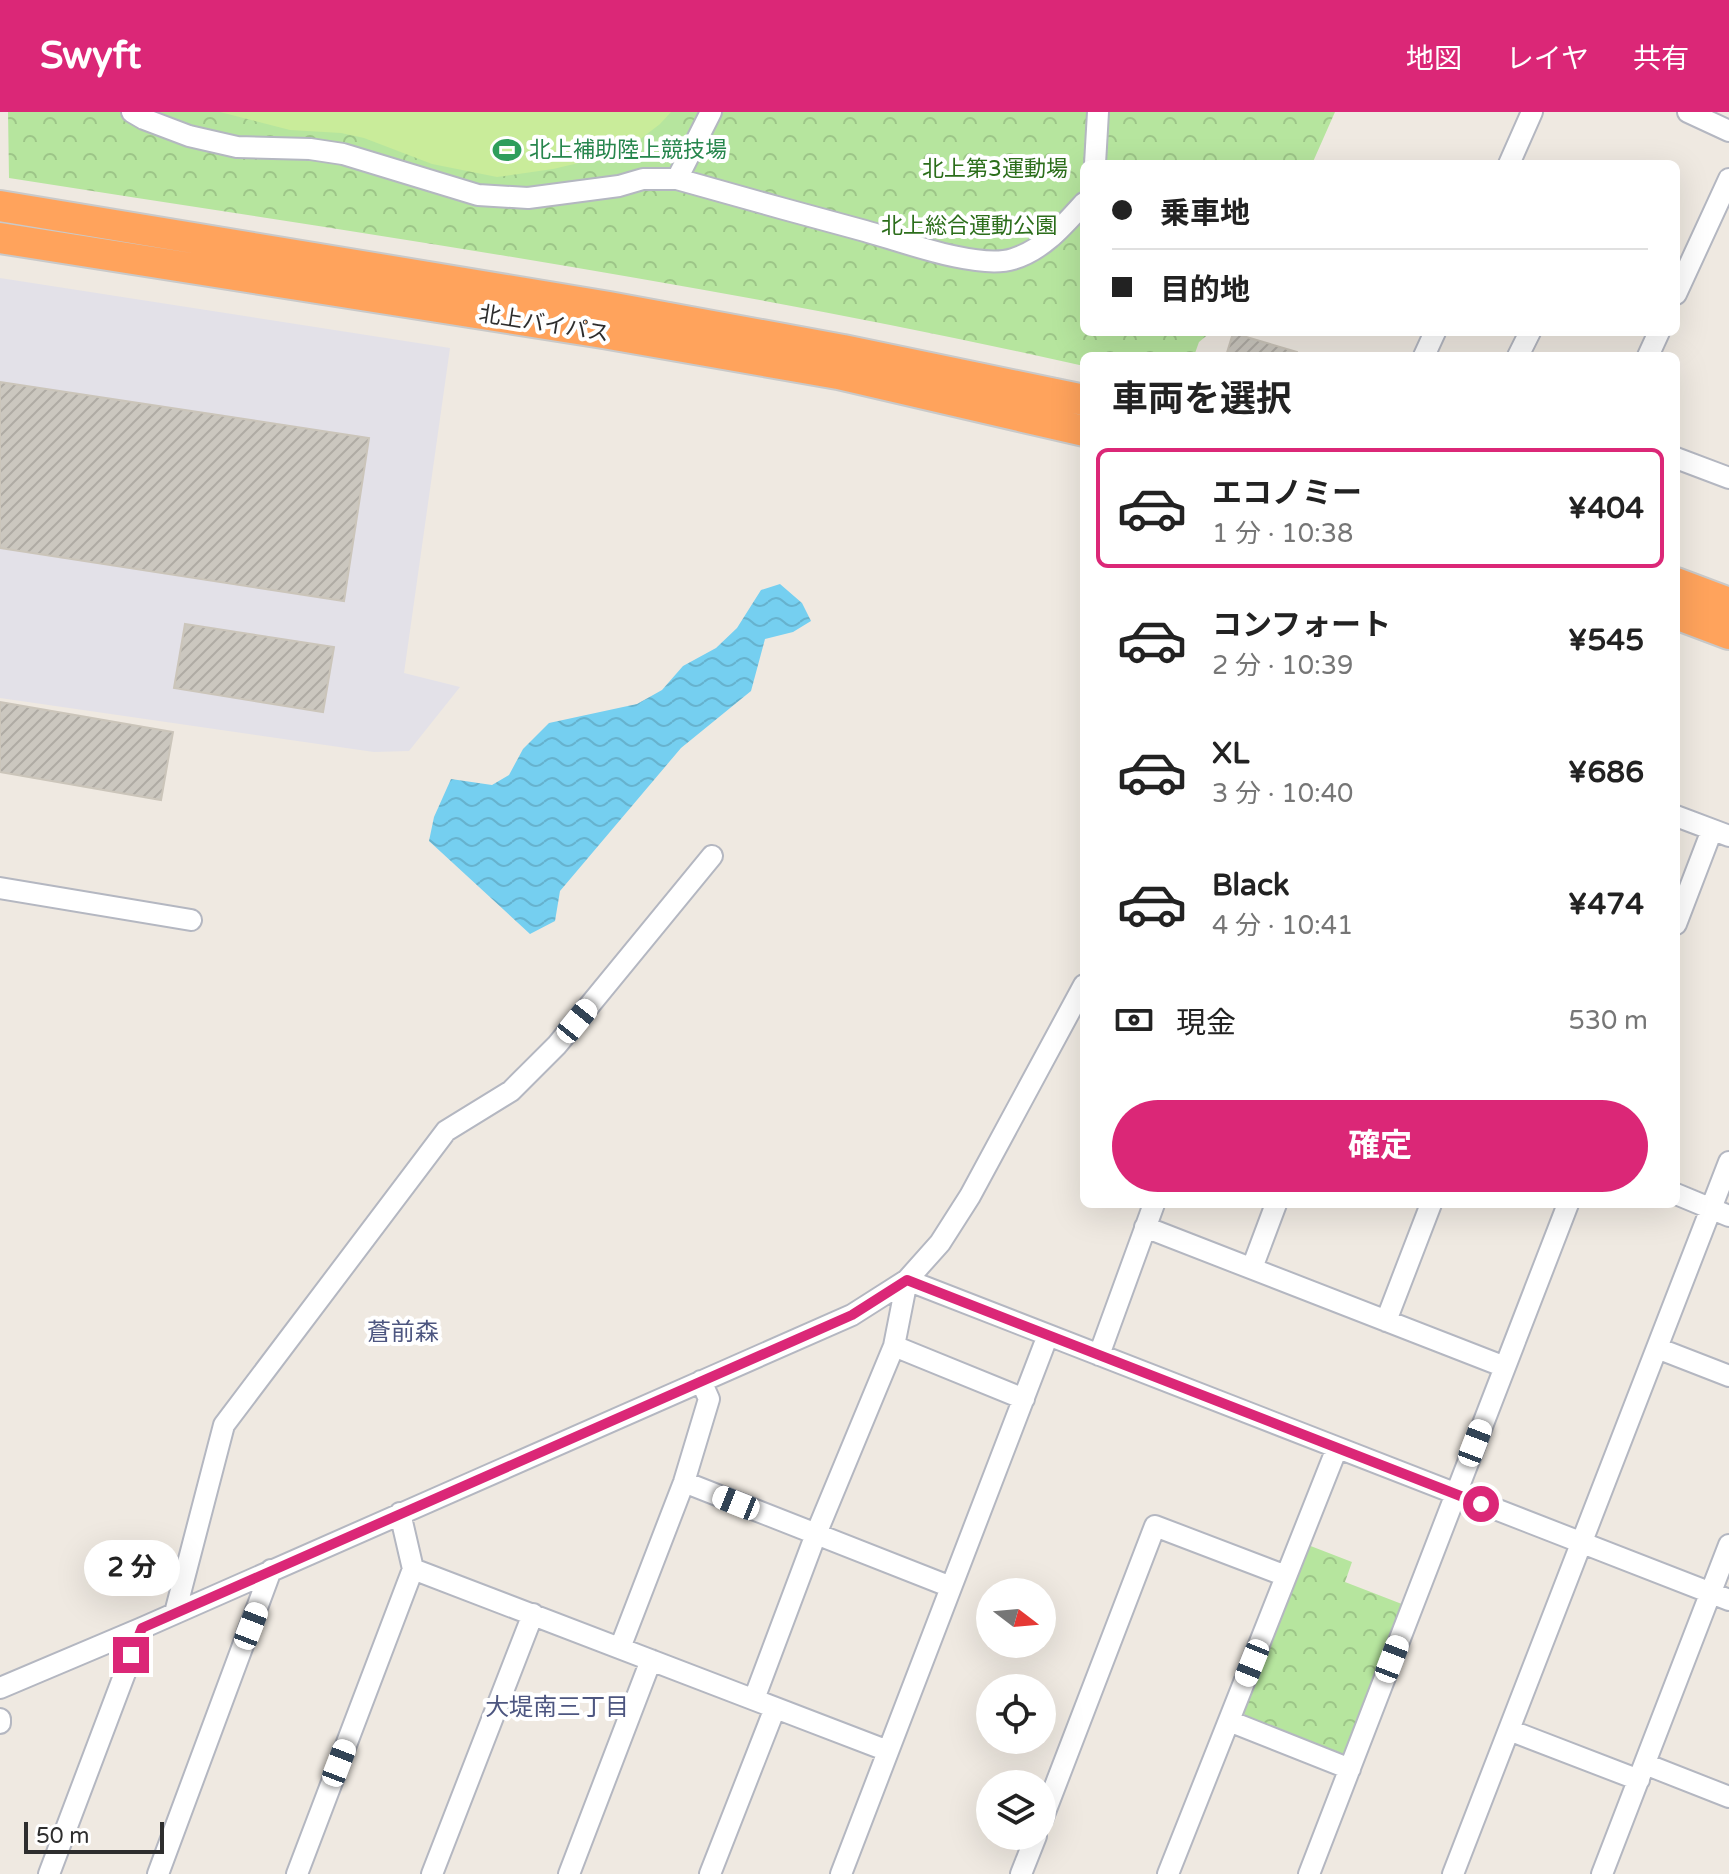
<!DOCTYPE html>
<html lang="ja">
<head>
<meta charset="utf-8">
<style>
  :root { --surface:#fff; --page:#f6f6f6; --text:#222; --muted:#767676; --line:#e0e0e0; --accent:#db2777 }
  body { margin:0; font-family:"Varela Round","Noto Sans JP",sans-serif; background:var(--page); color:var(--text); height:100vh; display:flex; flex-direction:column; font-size:30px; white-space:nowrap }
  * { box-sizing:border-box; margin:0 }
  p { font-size:26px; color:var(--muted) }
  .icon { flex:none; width:44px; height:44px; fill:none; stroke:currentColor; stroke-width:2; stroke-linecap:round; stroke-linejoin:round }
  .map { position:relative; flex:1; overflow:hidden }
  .sheet { position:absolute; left:1080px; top:240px; width:600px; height:856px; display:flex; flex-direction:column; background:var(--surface); border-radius:12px; box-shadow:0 8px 32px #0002 }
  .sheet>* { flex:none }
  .hud { position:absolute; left:1080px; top:48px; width:600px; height:176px; border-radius:12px; box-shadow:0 8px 32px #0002; display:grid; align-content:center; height:176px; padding:0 32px; background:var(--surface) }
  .needle { width:52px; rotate:106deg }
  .tools { position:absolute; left:976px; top:1466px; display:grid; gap:16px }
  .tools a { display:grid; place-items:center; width:80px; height:80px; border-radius:50%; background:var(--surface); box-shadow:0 8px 32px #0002; font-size:40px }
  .scale { position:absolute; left:24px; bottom:20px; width:140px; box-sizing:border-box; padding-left:8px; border:4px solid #2e2e2e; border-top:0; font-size:22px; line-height:28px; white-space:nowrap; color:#2e2e2e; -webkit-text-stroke:6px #fff; paint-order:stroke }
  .end { position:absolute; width:36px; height:36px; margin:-18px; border:10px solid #db2777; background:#fff; box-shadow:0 0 0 4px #fff }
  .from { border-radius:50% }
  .bubble { position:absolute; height:56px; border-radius:28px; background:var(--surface); box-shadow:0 8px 32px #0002; font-size:26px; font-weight:700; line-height:56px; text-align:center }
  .car { position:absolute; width:24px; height:48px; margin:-24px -12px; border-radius:10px; box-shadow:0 0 6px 2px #0007; background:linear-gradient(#fff 24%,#345 0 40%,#fff 0 76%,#345 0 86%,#fff 0) }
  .hud b { display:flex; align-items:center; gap:28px; height:76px; font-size:30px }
  .hud b+b { border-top:2px solid var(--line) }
  .hud i { width:20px; height:20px; background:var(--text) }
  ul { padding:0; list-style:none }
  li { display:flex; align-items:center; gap:24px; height:120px; margin:0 16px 12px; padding:0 16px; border:4px solid transparent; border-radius:12px }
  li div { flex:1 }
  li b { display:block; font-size:30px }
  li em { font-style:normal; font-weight:700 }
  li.current { border-color:var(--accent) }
  li>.icon { width:72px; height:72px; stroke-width:1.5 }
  h2 { padding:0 32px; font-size:36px; line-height:96px }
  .pay { display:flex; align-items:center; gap:20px; height:88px; padding:0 32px; font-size:30px }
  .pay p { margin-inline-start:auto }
  .cta { display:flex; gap:16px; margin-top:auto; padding:16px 32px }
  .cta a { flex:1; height:92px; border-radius:48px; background:var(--accent); color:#fff; font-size:32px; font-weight:700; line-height:92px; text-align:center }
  header { display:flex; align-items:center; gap:48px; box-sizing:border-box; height:112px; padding:0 40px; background:var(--accent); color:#fff }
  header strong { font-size:38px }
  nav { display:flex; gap:44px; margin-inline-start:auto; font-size:28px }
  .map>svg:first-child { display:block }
</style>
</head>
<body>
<header>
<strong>Swyft</strong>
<nav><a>地図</a><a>レイヤ</a><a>共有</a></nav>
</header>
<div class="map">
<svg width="1729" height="1762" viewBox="0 0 1729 1762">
  <defs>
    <pattern id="forest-crowns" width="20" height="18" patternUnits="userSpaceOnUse" patternTransform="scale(2)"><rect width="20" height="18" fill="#b6e59e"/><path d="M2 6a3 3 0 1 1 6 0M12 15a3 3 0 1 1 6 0" fill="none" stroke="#9dc588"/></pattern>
    <pattern id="water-waves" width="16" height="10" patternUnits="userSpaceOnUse" patternTransform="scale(2)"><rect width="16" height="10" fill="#75cff0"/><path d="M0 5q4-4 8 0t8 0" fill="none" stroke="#66b2ce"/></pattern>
    <pattern id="building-hatch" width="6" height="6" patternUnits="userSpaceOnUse" patternTransform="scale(2)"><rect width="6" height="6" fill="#cbc7bf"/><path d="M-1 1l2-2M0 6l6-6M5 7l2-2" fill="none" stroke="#afaba4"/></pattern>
  </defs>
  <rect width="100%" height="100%" fill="#efe9e1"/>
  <path fill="#e3e1e8" d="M0,166l450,70 -46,325 56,14 -51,64 -35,1 -374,-54z"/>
  <path fill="url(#forest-crowns)" d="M8,0h1327l-23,52h-228v168h127l-12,10 -5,14h-110v10c-355,-80 -716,-132 -1075,-188z
    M1308,1433l44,17 -7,20 62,24 -56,146 -15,4 -89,-36 -4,-9z"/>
  <path fill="#c9ec9a" d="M220,0h451l-11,12 -26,20 -30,13 -51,12 -56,8 -65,-13 -68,-26 -23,-5 -51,-3z"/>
  <path fill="url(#water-waves)" d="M780,472l22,19 9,18 -18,11 -28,7 -14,52 -70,57 -121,143 -5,30 -25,13 -101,-93 5,-24 17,-38 41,6 17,-10 14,-26 26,-26 88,-19 25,-14 21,-24 33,-18 21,-20 24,-38z"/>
  <path fill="url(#building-hatch)" stroke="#cbc5ba" stroke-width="2" d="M1233,221l64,19v4h-71z
    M0,270l369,56 -25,163 -344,-53z
    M185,512l149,23 -11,65 -149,-24z
    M0,590l173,30 -12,68 -161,-28z"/>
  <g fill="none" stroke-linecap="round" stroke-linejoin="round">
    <defs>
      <path id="minor" d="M132,0l12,7 45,17 48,11 73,2 33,5 135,41 50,3 91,-12 24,-7h34c63,18 125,35 188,52 36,10 113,39 148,28 30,-9 50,-33 71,-56
        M1688,0l41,19
        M1095,52l3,-52
        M1509,52l23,-52
        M677,67l34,-67
        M1676,182l53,-115
        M1424,244l11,-24
        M1518,244l12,-24
        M1648,244l11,-24
        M1676,346l53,20
        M1676,704l53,20
        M0,776l191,32
        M1676,812l36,-94
        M1676,1082l53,22
        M1145,1115l360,140
        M1252,1156l24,-64
        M907,1168l822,320
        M1386,1209l45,-117
        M894,1234l130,53
        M1657,1236l72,28
        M1099,1243l55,-151
        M684,1370l267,105
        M400,1401l13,56 475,182
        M175,1501l49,-188 222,-294 65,-40 46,-46 155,-189
        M620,1536l64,-166 25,-83 -8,-18
        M0,1576l142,-60 710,-313 55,-35 33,-37 30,-47 114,-211
        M754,1587l62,-165 78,-188 13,-66
        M0,1607v4
        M1229,1609l121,48
        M1509,1618l130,50
        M1645,1652l84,33
        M1042,1708l113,-294 131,50
        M49,1762l93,-246
        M158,1762l113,-304
        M297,1762l116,-305
        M432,1762l101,-260
        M569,1762l82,-214
        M710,1762l65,-166
        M841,1762l207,-539
        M1021,1762l15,-38
        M1168,1762l169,-426
        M1309,1762l259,-670
        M1453,1762l276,-712
        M1602,1762l127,-329"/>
      <path id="highway" d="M0,94l609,101 234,43 241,50
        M0,126l603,95 235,41 246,57
        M1676,471l53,20
        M1676,502l53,20"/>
    </defs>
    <use href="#minor" stroke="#b4b7c1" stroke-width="24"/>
    <use href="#highway" stroke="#c9c9c9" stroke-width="34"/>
    <use href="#minor" stroke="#fff" stroke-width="20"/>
    <use href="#highway" stroke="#ffa35c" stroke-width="30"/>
  </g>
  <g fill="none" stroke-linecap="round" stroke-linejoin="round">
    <path stroke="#db2777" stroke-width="10" d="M131,1543l11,-27 710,-313 55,-35 574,224"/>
  </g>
  <defs>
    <symbol id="stadium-bare" viewBox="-9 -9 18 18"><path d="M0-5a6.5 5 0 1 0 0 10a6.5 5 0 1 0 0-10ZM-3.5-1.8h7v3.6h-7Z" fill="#2e9e5b" stroke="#fff" stroke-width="2.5" paint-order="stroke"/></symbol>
  </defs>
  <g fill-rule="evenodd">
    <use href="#stadium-bare" x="487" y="18" width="40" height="40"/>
  </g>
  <g text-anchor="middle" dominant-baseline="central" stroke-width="8" stroke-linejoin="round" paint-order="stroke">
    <g font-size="22" fill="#27864d" stroke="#fff" text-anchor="start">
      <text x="529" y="38">北上補助陸上競技場</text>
    </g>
    <g font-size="22" fill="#2c6e1b" stroke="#fff">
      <text x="995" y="57">北上第3運動場</text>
      <text x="969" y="114">北上総合運動公園</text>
    </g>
    <g font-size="22" fill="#2e2e2e" stroke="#fff">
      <text transform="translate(544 212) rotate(9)">北上バイパス</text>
    </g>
    <g font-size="24" fill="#4d5680" stroke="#fff">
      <text x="403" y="1220">蒼前森</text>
      <text x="557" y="1595">大堤南三丁目</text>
    </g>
  </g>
</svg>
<div class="tools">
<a><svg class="needle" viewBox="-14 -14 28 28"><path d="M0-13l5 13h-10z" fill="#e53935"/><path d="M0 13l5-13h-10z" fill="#767676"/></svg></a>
<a><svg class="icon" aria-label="locate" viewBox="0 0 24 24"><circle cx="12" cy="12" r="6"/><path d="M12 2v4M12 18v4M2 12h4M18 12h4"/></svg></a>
<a><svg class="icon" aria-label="layers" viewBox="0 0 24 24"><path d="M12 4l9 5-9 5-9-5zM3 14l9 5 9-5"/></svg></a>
</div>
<div class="scale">50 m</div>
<i class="end from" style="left:1481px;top:1392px"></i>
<i class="end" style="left:131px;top:1543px"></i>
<div class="bubble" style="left:84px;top:1428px;width:96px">2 分</div>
<i class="car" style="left:577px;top:909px;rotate:39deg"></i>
<i class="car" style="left:1475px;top:1331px;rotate:21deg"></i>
<i class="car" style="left:736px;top:1391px;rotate:292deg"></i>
<i class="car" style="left:251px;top:1514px;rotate:21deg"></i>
<i class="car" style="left:1392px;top:1547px;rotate:21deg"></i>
<i class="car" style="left:1252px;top:1551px;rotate:202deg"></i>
<i class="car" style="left:339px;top:1651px;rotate:21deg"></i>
<div class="hud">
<b><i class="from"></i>乗車地</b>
<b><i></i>目的地</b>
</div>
<section class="sheet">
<h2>車両を選択</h2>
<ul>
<li class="current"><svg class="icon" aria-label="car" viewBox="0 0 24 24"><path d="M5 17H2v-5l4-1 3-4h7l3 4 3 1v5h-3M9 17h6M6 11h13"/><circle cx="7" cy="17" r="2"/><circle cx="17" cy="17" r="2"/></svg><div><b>エコノミー</b><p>1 分 · 10:38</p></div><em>¥404</em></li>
<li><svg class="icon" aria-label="car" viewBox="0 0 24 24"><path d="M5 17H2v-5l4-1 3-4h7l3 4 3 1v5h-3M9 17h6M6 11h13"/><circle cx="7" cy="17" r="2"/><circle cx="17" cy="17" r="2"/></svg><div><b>コンフォート</b><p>2 分 · 10:39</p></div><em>¥545</em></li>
<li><svg class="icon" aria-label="car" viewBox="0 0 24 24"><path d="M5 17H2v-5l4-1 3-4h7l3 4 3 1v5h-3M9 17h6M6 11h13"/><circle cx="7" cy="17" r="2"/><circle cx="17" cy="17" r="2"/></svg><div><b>XL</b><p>3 分 · 10:40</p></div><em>¥686</em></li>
<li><svg class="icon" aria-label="car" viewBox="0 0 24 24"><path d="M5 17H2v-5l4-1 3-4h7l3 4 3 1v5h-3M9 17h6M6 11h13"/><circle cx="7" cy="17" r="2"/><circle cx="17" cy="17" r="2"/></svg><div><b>Black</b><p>4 分 · 10:41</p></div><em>¥474</em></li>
</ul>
<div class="pay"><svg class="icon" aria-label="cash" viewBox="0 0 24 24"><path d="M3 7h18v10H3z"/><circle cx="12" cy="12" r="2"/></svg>現金<p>530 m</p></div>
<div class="cta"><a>確定</a></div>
</section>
</div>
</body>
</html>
